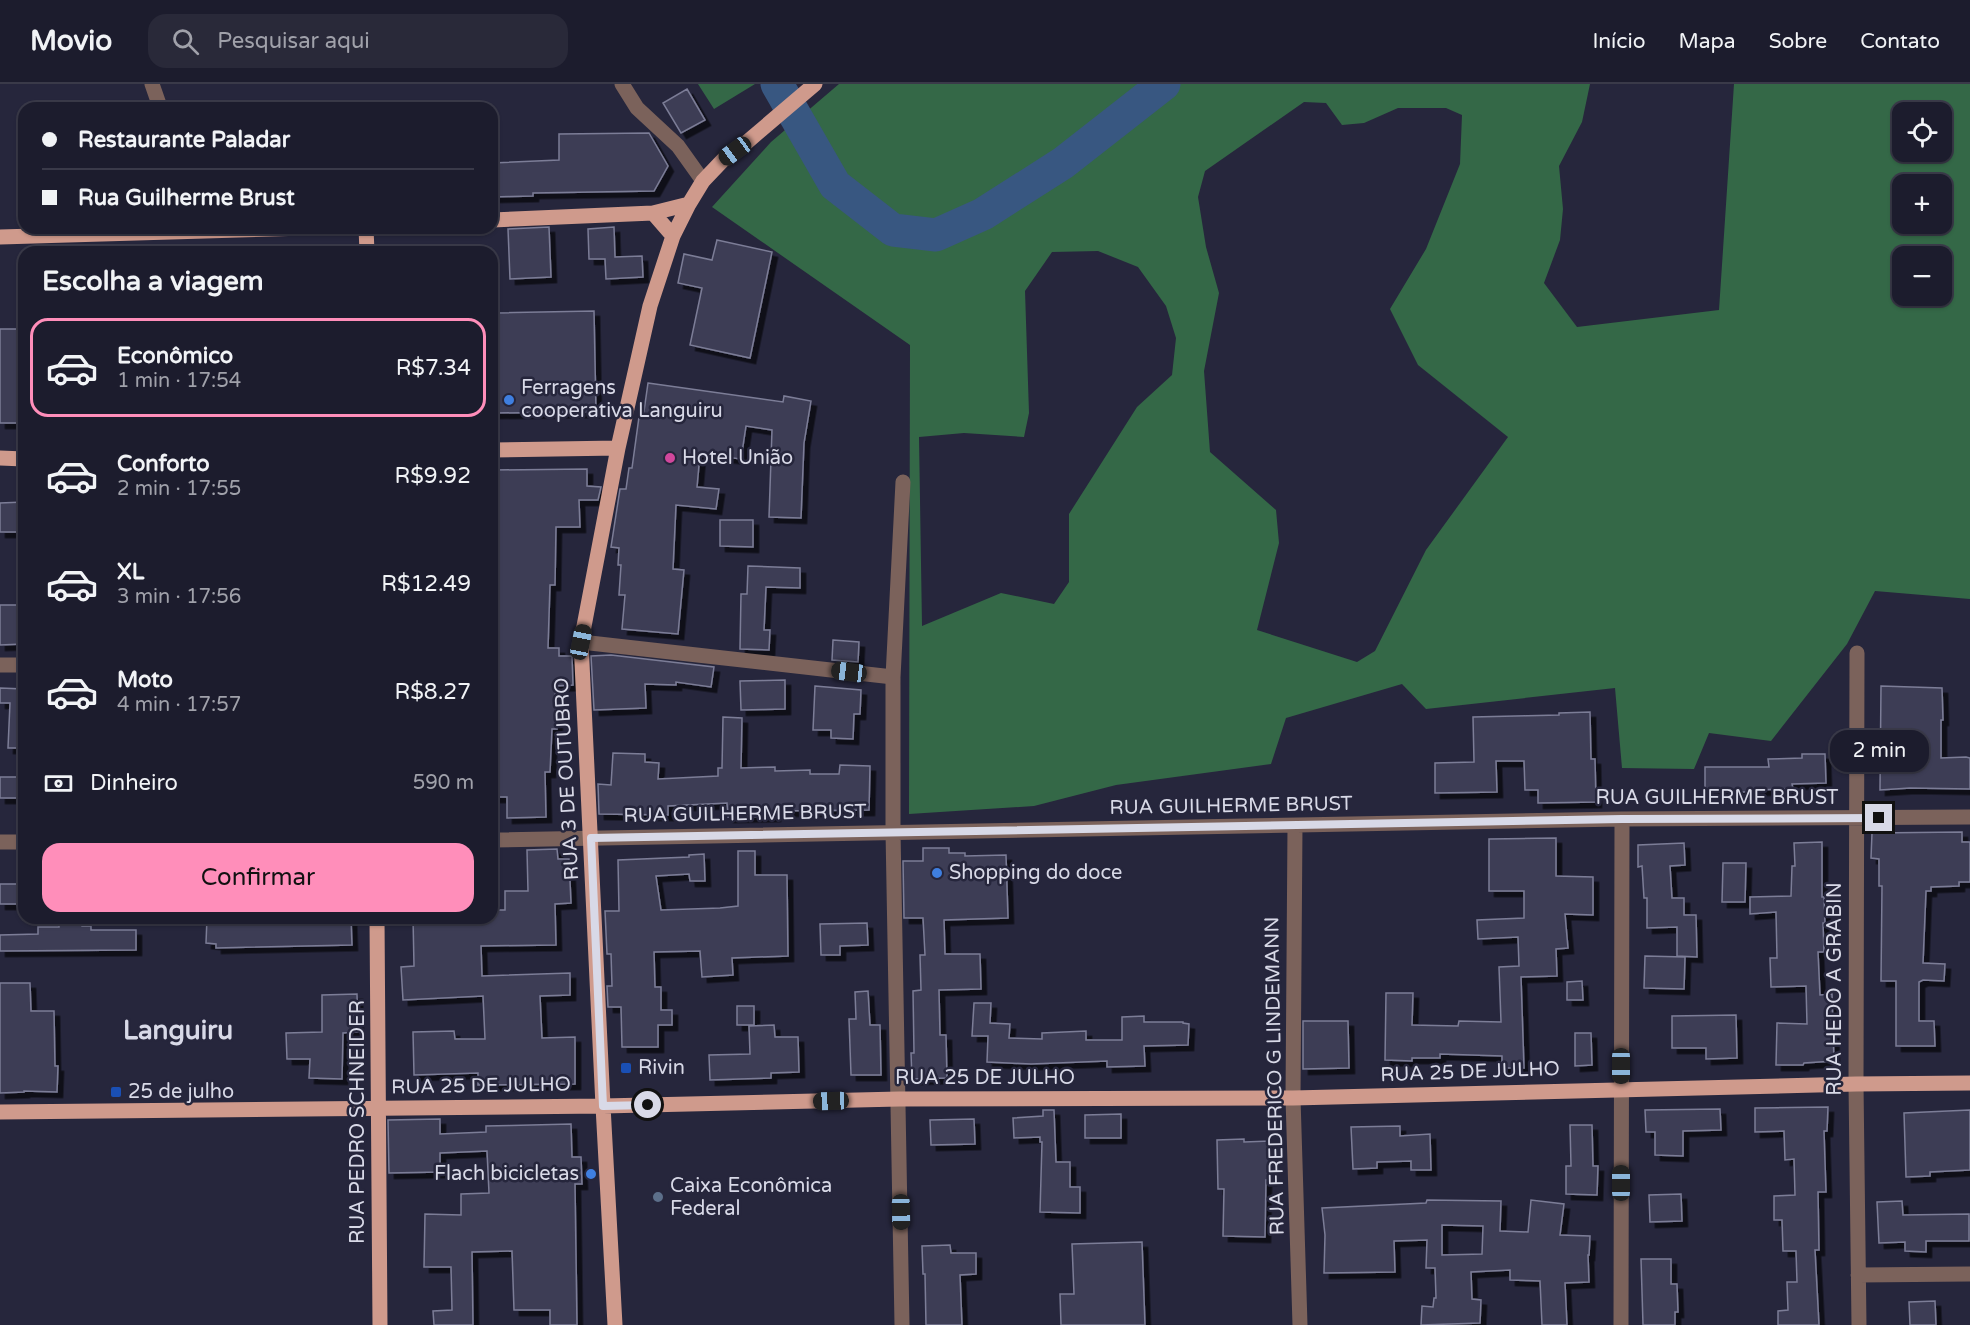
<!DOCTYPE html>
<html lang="pt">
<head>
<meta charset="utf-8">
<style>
  :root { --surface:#1c1c2d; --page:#292939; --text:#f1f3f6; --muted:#a0a1aa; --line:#3a3a49; --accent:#ff8eba }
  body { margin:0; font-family:"Varela Round",sans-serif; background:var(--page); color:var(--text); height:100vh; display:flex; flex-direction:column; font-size:22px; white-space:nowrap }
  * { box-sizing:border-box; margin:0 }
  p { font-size:20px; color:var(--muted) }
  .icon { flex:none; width:33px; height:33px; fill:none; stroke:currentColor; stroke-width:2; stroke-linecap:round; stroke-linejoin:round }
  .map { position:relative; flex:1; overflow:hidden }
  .details { position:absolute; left:18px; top:162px; width:480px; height:678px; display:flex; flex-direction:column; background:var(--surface); border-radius:18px; box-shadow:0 2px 4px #0004,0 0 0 2px var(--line) }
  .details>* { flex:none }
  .banner { position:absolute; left:18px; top:18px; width:480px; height:132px; border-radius:18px; box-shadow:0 2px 4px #0004,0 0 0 2px var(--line); display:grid; align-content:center; height:132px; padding:0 24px; background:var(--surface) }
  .buttons { position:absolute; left:1892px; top:18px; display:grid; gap:12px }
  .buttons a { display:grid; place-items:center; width:60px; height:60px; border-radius:12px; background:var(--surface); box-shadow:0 2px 4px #0004,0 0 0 2px var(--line); font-size:30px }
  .end { position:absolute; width:27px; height:27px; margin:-14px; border:8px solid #d8d9e7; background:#111; box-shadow:0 0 0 3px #111 }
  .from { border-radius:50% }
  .bubble { position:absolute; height:42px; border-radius:18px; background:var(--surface); box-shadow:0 2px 4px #0004,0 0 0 2px var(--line); font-size:20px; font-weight:600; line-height:42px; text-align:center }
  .car { position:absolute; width:18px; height:36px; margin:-18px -9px; border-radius:8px; box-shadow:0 0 4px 2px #0007; background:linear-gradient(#222 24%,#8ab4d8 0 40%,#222 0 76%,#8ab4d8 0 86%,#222 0) }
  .banner b { display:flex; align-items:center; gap:21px; height:57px; font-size:22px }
  .banner b+b { border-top:2px solid var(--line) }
  .banner i { width:15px; height:15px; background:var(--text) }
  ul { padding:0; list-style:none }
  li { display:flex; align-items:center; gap:18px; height:99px; margin:0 12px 9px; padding:0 12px; border:3px solid transparent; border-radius:18px }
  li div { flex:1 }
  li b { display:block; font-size:22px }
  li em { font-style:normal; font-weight:600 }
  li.selected { border-color:var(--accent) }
  li>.icon { width:54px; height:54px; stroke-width:1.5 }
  h2 { padding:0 24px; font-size:27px; line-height:72px }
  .pay { display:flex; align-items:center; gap:15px; height:66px; padding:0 24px; font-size:22px }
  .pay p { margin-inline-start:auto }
  .primary-button { display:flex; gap:12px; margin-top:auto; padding:12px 24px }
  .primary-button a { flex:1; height:69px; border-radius:18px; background:var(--accent); color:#111; font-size:24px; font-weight:600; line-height:69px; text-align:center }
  header { display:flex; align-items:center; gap:36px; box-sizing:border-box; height:84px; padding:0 30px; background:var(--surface); border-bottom:2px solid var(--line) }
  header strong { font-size:28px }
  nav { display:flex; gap:33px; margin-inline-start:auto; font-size:21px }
  .search { width:420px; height:54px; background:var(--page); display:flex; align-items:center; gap:15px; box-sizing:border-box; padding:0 21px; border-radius:18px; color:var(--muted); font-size:22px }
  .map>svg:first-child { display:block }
</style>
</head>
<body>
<header>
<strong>Movio</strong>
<div class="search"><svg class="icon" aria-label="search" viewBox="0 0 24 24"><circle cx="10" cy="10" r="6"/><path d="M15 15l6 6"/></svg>Pesquisar aqui</div>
<nav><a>Início</a><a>Mapa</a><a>Sobre</a><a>Contato</a></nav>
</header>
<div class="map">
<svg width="1970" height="1241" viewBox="0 0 1970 1241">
  <defs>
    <filter id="shadow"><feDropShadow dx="5.5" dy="5.5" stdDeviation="0" flood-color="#0009"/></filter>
  </defs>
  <rect width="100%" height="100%" fill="#26263c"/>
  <path fill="#346847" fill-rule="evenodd" d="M698,0h57l-41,25z
    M839,0h751l-8,38 -23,44 4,43 -3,31 -16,43 33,44 142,-17 15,-226h236v515l-95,-8 -28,53 -76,97 -62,-8 -15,36 -72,-1 -7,-80 -189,21 -24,-25 -116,34 -15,46 -155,21 -82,21 -125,8 1,-469 -198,-138 59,-65zM1304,18l22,1 16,22 22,-2 34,-15h48l16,7 -2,49 -34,85 -36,60 28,56 90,72 -82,113 -51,101 -18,11 -100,-32 22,-87 -3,-33 -66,-58 -6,-81 15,-78 -13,-46 -8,-50 7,-26zM1902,28h39v40h-39zM1902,100h39v40h-39zM1098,167l40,16 28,39 10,32 -4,37 -35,32 -68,107v68l-15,22 -53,-11 -79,33 -3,-189 45,-4 60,4 5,-24 -4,-122 27,-39zM1902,172h39v40h-39z"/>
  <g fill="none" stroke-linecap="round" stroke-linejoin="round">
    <path stroke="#385781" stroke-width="33" d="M777,0l58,101 58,45 43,5 47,-21 80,-51 101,-79"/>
  </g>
  <path fill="#3e3e55" stroke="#7c7d97" stroke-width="1.5" fill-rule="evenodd" filter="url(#shadow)" d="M687,5l18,31 -24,13 -18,-30z
    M649,49l19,33 -14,25 -121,2v3l-41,1v-34l67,-3v-26z
    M549,143l2,50 -41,2 -2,-50z
    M614,143l1,30 27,-1 1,21 -37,2 -1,-20h-16l-1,-30z
    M717,156l55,12 -22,106 -60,-13 12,-57 -24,-5 6,-29 28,6z
    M594,227l2,101 -104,1v-100z
    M0,245h24v49h-7l1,45h-18z
    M648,299l135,19 1,-6 27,5 -7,42 -3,75 -32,-1 3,-87 -26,-4 -5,33 -41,-5 -3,33 22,2 -3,20 -40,-4 -3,64 11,1 -6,64 -56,-5 3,-34h-6l2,-30h-3l1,-17 -8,-1 9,-58h6l3,-21h3l7,-51 4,1z
    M587,385v17l14,1 -3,13h-19l1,27h-24l-1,58h-5l-2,63h11v8h13l1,29 -18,1 2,43h-5l-2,43h-5l1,45 -39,1v-21h-15l2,-67h-2v-260z
    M24,418v30h-24v-29z
    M720,436h33v27l-33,-1z
    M748,482l52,2v20l-34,-1 -2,43h6l-1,20 -29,-1 1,-55h6z
    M0,521h24l-1,39 -23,1z
    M833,556l26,2 -1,20 -26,-2z
    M611,571l103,12 -3,20 -35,-5v3l-31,-1 1,24 -52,2 -3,-54z
    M785,596v29l-44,1 -1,-29z
    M815,602l46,4 -1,24h-6l-1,25 -22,-1v-8h-18z
    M1881,602l61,2 1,32h-2v38l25,-1 4,1v31l-60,-1 -30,2z
    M0,604l24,1v59h-16l2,-45h-10z
    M1590,628l1,47h4l1,43 -58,1v-13h-13l-1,-29h-28l1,31 -62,1v-30l39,-1 -1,-45 86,-2v-2z
    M723,633l19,1 -1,50 34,-1v4l35,-1v4h29l1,-9 30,1 -1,44 -94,1v5l-47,1 -1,-14 -59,3v9l-69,-1 -1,-30 13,1 2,-32 32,1v8l14,1 -1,16 60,-3v-8h4z
    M1802,670h23l1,29 -34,1 1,5 -38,1v2h-50v-25h64l-1,-8 34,-1z
    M0,693h24v21h-24z
    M1962,748v10h8v40h-11v4l-28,1v4h-5l-3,72 22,1 -1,17 -21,-1 -4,2v39h15l1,25h-39v-65h-15l1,-95h-3v-27l-8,-1 1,-25z
    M1556,754v38l37,1v38l-28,-1 3,34 -12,1 1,27 -36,1 3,91h-22v-12l-62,-2v4h-28v3l-27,-1 1,-67h27l-1,32 46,1 1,-5 42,1 -2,-55 20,-1 -1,-29 -40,2 -1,-19 47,-2v-27h-35v-52z
    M1822,758v55h2l1,26h-2l1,29h-6l2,43 12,-1 2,67 -30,2 -1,2h-27l1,-42 30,1 -1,-38 -35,1 -1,-29h7l-1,-46 -26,2v-17l41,-1 1,-30h3l-1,-23z
    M1684,759l1,22 -15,1 2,32h12v17h12l1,42 -20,-1v-29l-30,1v-30h-3l-2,-32 -4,1v-22z
    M923,764h26v5h16v3l41,-1 2,63 -64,2 1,34h35l1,35 -42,1 1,45h6l1,43 -35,1 -1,-26h3l-1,-62 8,-1 -1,-35h5l-2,-37h-19l-1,-57h20z
    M557,765l1,10h11l2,44 -16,1 1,41 -75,1 1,30 88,-3v22l-30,1 2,42 33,-1v47l-97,1v-12l-64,2 -1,-43 41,-1 1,8h30l-2,-43 -80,4 -2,-33 13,-1 -1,-48h79v-8h13v-19h23l-1,-41z
    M738,767h17v24h32l1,81 -56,2 1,17 -31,2 -2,-26 -46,1 1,35h6v23h11v15h-14v22h-36l-1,-40h-13l-1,-21h5l-1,-32h-4l-2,-43h14l-1,-51 71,-3v-2l15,-1 1,27h-15l-1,-7 -33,2 5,34 59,-2 18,-2z
    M1723,779h23l-1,39h-23z
    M0,800h24v20h-24z
    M59,834h22l1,8h9v4h45v20l-136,1v-16l38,-1v-7h21z
    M207,834h144l1,27 -136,3v-4l-10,-1z
    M867,839l1,22 -28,1v9h-19l-1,-31z
    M1645,872l40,1 -1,32 -40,-1z
    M1582,897l1,19h-16v-18z
    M0,899h30l1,28h23l1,55h3l-1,26 -33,-1v1l-24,1z
    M868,907l2,34h10l1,50h-30l-2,-56h7l-1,-27z
    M357,910l1,38 -15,1 -1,46 -33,-1 1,-19h-23l-1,-26 36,-1v-37z
    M974,919h17l-1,20 20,1 -1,14 33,1v-6l44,-2v9h36v-23l22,-1v6h39v1l6,1 -1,21 -44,1 1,20 -38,1v-6l-76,3 -44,-2 1,-26h-16z
    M737,922h17v19h-17z
    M1736,931l1,43 -31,1v-11h-34v-32z
    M1303,937h45l1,47 -46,1z
    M774,941l1,12h23l1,35 -28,1v5l-61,2 -1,-25 41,-1 -1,-28z
    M1575,949h16l1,32 -17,1z
    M1828,1023l-1,24h-3l2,61h-8l1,58h-4l4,75h-41v-14l10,-1 -1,-28h10l-1,-31h-13l-1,-31h-8v-24l21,-1 -1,-36 -9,1 -1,-29 -29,1v-24z
    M1720,1025l1,21 -38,1v25l-28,-1v-23h-9l-1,-22z
    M1043,1026h11l2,52h14v25h10v26l-40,-1 2,-70h-2v-5l-26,1 -1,-20 30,-2z
    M1970,1026v60l-40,2v4l-24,1 -2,-64z
    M1121,1030v24h-36v-23z
    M440,1035v15l46,-2v-6l85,-2 1,33h9l1,27h-7l2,141h-27v-15h-36l-2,-59 -40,1 1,73h-39l-1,-14 19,-1 -1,-43h-27l1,-53 36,1v-21l28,-1 -2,-42 -47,2v19l-51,1 -1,-53z
    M974,1035l1,25 -44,1 -1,-25z
    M1570,1041h22l1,41h5l-1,29 -31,-1v-28h5z
    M1400,1042v10l30,-2 1,36h-20v-9l-34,1v6l-24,1 -2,-42z
    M1244,1055v3l26,-1 1,39h-5l-1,57 -42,-1 1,-47h-6l-1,-49z
    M1681,1110l1,27 -32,1 -1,-27z
    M1427,1116l74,1 -1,30 28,1 3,-32 33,4 -4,31 30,1 -1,19h-1l1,27 -24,1 2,42h-25l-2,-44 -30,-1v-10l-39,2 1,27 9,1 -1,23 -59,2 1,-19 11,1 1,-9h2l-1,-30h-9l1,-28 -33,1 1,31 -71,1 1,-38 -3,-27 104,-5zM1442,1141l41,1 -1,28 -40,1z
    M1902,1117l1,14 66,-1v27h-43v11l-21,-1v-9l-26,1 -2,-41z
    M1142,1158l3,83h-84l-1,-31h14l-2,-50z
    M950,1161l1,8h25v21l-16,1 2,50h-36l-1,-51h-2l-1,-28z
    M1641,1175h30v25h6l1,28h-3v13h-32z
    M1935,1217l1,24h-26l-1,-23z"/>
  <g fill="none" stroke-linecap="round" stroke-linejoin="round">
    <path stroke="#7b625b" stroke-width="15" d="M152,0l8,23 3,1
      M622,0l15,24 41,38 25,35
      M328,24h24
      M581,558l312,35
      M1857,569l-1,431 3,241
      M0,581h24
      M1295,742l-2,272 7,227
      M492,756l1130,-21 348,-2
      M0,758h24
      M1858,1191l112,-1
      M902,1241l-9,-494v-154l10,-195
      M1621,1241l1,-506"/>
    <path stroke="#cf9a8c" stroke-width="15" d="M492,136l161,-7 36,-9
      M366,144l1,24
      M673,152l16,-32 14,-23 20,-21 24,-18 68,-58
      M0,153l305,-9
      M492,366l126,-2
      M0,374l24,1
      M377,834l3,407
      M0,1028l603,-6 296,-7 394,-1 563,-14 114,-1
      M615,1241l-12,-219 -22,-464 37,-194 32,-142 23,-70 -20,-23"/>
  </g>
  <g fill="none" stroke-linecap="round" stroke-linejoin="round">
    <path stroke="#d8d9e7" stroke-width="8" d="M648,1021l-45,1 -12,-268 1031,-19 257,-1"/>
  </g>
  <g fill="#3f7fe0" stroke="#26263c" stroke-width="2">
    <circle cx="509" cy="316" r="6"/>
    <circle cx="937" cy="789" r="6"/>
    <circle cx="591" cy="1090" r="6"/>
  </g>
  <circle fill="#d1479c" stroke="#26263c" stroke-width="2" cx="670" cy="374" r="6"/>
  <g fill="#1a4fb4" stroke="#26263c" stroke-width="2">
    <rect x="620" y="978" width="12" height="12" rx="3"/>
    <rect x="110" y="1002" width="12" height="12" rx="3"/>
  </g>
  <circle fill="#5c6f8a" stroke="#26263c" stroke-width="2" cx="658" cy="1113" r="6"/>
  <g text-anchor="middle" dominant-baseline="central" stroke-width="5" stroke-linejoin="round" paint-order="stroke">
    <g font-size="20" fill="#d8d9e7" stroke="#26263c" text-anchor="start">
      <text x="521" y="304">Ferragens<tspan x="521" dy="23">cooperativa Languiru</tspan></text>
      <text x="682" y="374">Hotel União</text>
      <text x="949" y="789">Shopping do doce</text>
      <text x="638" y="984">Rivin</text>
      <text x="128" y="1008">25 de julho</text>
      <text x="579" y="1090" text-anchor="end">Flach bicicletas</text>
      <text x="670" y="1102">Caixa Econômica<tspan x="670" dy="23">Federal</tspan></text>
    </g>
    <g font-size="20" fill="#d8d9e7" stroke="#26263c">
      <text transform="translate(567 695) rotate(-93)">RUA 3 DE OUTUBRO</text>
      <text x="1717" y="714">RUA GUILHERME BRUST</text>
      <text transform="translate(1231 722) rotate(-1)">RUA GUILHERME BRUST</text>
      <text transform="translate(745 730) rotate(-1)">RUA GUILHERME BRUST</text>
      <text transform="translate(1835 905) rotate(-90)">RUA HEDO A GRABIN</text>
      <text transform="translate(1470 988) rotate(-2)">RUA 25 DE JULHO</text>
      <text transform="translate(1275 992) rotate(-91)">RUA FREDERICO G LINDEMANN</text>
      <text x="985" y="994">RUA 25 DE JULHO</text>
      <text transform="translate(481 1002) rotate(-1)">RUA 25 DE JULHO</text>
      <text transform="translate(358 1038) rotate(-90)">RUA PEDRO SCHNEIDER</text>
    </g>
    <g font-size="26" font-weight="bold" fill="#d8d9e7" stroke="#26263c">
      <text x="178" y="946">Languiru</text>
    </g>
  </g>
</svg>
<div class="buttons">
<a><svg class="icon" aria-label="locate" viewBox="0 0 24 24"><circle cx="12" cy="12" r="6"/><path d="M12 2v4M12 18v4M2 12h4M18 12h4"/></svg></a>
<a>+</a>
<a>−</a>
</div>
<i class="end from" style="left:648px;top:1021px"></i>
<i class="end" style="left:1879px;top:734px"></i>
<div class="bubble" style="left:1830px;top:646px;width:99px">2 min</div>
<i class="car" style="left:735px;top:67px;rotate:234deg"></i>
<i class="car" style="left:581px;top:558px;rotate:11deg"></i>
<i class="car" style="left:849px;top:588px;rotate:277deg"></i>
<i class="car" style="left:1621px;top:982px;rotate:180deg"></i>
<i class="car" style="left:831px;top:1017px;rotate:268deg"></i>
<i class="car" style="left:1621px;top:1099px;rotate:0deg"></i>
<i class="car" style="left:901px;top:1128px;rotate:179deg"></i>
<div class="banner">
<b><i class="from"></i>Restaurante Paladar</b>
<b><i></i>Rua Guilherme Brust</b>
</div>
<section class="details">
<h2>Escolha a viagem</h2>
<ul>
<li class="selected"><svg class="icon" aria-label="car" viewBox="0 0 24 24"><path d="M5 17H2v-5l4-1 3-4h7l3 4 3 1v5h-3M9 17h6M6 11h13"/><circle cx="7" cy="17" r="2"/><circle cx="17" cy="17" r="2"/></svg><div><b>Econômico</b><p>1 min · 17:54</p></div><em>R$7.34</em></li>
<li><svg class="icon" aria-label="car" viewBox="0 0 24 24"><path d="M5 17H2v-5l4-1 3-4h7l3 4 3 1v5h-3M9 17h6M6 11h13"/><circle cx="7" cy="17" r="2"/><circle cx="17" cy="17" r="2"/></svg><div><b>Conforto</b><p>2 min · 17:55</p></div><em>R$9.92</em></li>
<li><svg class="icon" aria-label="car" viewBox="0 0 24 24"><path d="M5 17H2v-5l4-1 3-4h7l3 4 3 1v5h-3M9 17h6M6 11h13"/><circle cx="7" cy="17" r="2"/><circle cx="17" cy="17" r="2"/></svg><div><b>XL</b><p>3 min · 17:56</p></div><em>R$12.49</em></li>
<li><svg class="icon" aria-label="car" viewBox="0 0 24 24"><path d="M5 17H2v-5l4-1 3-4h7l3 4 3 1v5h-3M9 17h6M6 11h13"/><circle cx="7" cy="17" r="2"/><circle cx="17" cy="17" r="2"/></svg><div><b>Moto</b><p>4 min · 17:57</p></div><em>R$8.27</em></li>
</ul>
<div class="pay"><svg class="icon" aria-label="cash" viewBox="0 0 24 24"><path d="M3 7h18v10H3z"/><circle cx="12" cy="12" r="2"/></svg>Dinheiro<p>590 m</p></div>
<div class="primary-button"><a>Confirmar</a></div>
</section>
</div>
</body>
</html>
